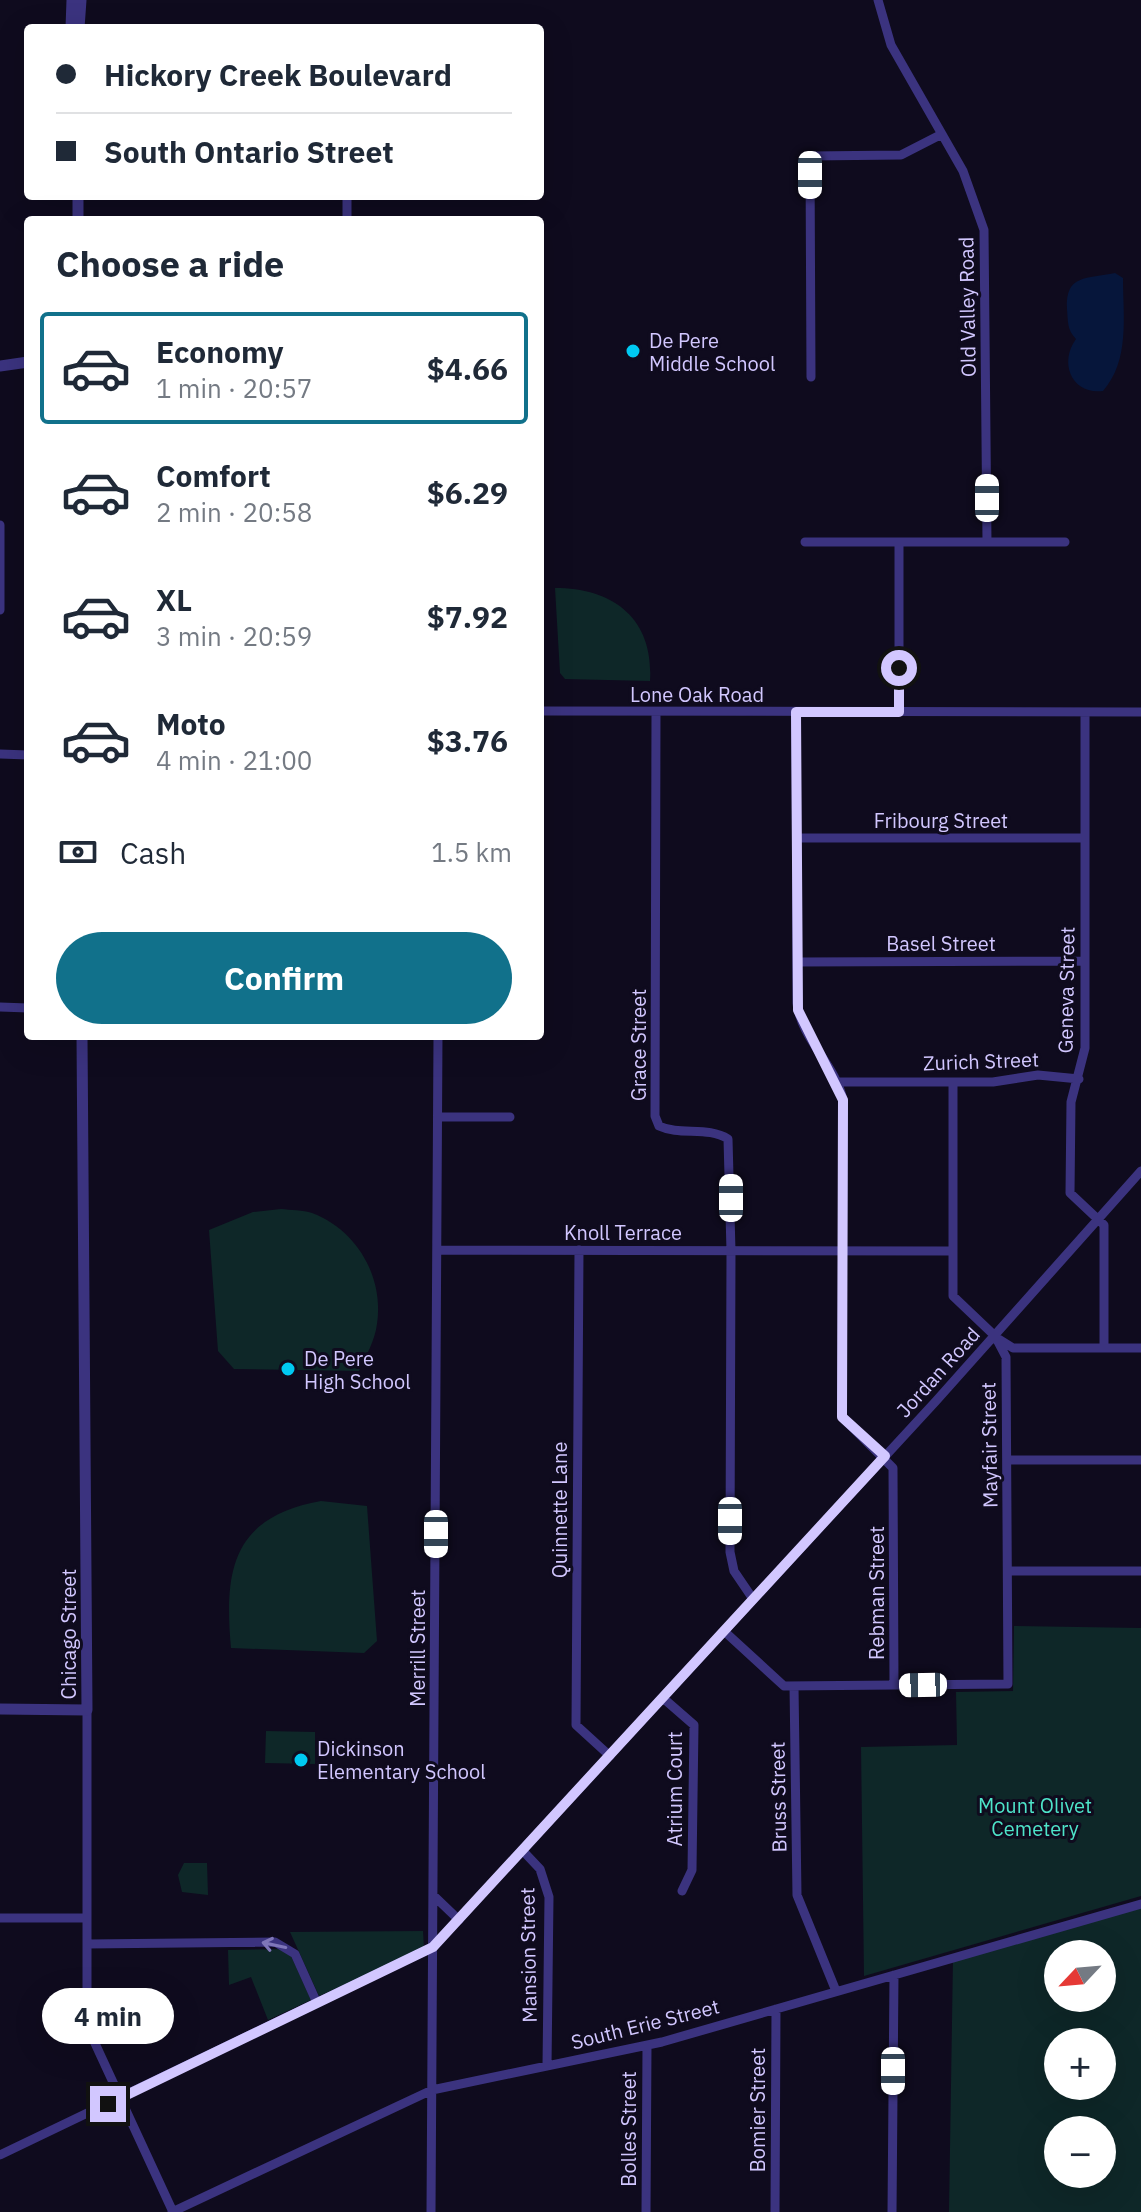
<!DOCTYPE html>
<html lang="en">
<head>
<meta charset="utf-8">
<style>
  :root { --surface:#fff; --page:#f2f2f3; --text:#1f2937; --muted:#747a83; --line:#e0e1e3; --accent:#11718b }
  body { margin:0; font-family:"IBM Plex Sans",sans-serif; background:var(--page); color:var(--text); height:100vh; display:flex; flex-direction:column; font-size:30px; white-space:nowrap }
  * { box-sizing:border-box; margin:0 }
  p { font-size:26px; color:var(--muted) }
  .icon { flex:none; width:44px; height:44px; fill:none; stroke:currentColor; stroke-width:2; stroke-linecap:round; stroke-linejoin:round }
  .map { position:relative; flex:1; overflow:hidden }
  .details { position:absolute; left:24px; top:216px; width:520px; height:824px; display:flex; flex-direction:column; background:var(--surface); border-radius:8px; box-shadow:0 8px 32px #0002 }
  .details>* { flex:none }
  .hud { position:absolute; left:24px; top:24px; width:520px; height:176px; border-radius:8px; box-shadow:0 8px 32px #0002; display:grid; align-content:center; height:176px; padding:0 32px; background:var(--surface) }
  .needle { width:52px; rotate:244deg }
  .tools { position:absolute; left:1044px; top:1940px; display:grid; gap:16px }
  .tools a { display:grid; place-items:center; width:72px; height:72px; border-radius:50%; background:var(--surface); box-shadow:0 8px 32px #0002; font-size:40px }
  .end { position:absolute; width:36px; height:36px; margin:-18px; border:10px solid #d2c7ff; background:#111; box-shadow:0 0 0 4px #111 }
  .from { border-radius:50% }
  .bubble { position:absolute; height:56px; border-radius:28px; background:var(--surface); box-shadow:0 8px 32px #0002; font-size:26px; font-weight:800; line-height:56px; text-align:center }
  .car { position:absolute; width:24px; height:48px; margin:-24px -12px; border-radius:10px; box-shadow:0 0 6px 2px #0007; background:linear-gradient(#fff 24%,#345 0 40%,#fff 0 76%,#345 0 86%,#fff 0) }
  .hud b { display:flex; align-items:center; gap:28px; height:76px; font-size:30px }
  .hud b+b { border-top:2px solid var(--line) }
  .hud i { width:20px; height:20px; background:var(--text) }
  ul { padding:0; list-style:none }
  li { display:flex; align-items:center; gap:24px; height:112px; margin:0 16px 12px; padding:0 16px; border:4px solid transparent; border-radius:8px }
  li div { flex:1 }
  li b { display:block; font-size:30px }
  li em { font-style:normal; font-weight:800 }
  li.on { border-color:var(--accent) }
  li>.icon { width:72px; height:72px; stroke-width:1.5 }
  h2 { padding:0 32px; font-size:36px; line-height:96px }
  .pay { display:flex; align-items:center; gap:20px; height:88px; padding:0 32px; font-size:30px }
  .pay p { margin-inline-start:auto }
  .primary-button { display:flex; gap:16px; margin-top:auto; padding:16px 32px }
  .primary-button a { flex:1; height:92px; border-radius:48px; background:var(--accent); color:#fff; font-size:32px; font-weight:800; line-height:92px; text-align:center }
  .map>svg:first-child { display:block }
</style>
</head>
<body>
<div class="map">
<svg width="1141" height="2212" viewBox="0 0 1141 2212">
  <rect width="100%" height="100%" fill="#0f0b1e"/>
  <path fill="#0e2728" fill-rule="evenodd" d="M555,588c59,0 99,31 95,93l-85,-2 -5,-6z
    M281,1209c9,1 22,1 31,4 45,17 72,64 65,111 -2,16 -11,32 -18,47l-125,-2 -16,-18 -9,-121 44,-18z
    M321,1501l46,5 10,135 -13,12 -133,-5c-7,-78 1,-131 90,-147z
    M1014,1626l127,2v268l-277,80 -3,-229 96,-2 -1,-53 57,-1z
    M266,1731l49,1v32l-50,-1z
    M184,1863h23l1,32 -26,-3 -4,-17z
    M1141,1904v308h-192l4,-254zM1058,1954h44v44h-44zM1058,2042h44v44h-44zM1058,2130h44v44h-44z
    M423,1931l1,18 -105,47 -29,-64z
    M288,1949l23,51 -43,20 -17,-43 -22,8 -1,-35z"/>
  <path fill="#06163b" d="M1115,273l8,5c0,39 7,82 -20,113 -30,4 -45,-27 -27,-52 -9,-9 -8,-18 -9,-30 -2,-35 20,-30 48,-36z"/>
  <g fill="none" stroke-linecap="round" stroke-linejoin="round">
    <path stroke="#3b337f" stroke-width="9" d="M878,0l13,45 72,126 21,59 3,312
      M347,220v-24
      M811,377l-1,-221 91,-1 41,-21
      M0,525v85
      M805,542h260
      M540,711l601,1
      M656,712l-1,404 4,10c21,10 49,0 69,13l3,112 -1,301 4,19 19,28
      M796,712l1,291c4,36 39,62 46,97l-1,317 51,51 1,217
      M899,712v-170
      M1085,712v336l-14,54 -1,91 34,32v123
      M0,754l28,1
      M797,838h288
      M797,962l288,-1
      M0,1007l28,1
      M837,1082h156l45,-7 41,4
      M438,1117h72
      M438,1250l515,1
      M579,1250l-3,475 34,31
      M997,1338l16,10h128
      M1008,1460h133
      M1008,1571h133
      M724,1631l60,55 224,-2 -2,-327 -11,-21 -42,-40v-214
      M794,1686l3,209 39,96
      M663,1698l31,27 -2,145 -10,21
      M87,1710v316l86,186
      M523,1851l17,18 9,28 -2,169
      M434,1896l25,24
      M0,1918h87
      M87,1944l188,-2 20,12 22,49
      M0,2155l433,-208 503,-546 205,-230
      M172,2212l260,-122 230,-48 479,-138
      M431,2212l7,-1176
      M646,2212l1,-166
      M775,2212l1,-203
      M892,2212l2,-237"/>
    <path stroke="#3b337f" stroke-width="11" d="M71,28l1,-28
      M79,28l2,-28
      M78,196v24
      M0,366l28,-4
      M0,1709l87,1 -5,-674"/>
  </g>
  <defs><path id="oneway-shaft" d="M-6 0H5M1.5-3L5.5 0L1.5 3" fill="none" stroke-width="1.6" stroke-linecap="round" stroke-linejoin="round" transform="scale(2)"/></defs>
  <use stroke="#7f76b9" href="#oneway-shaft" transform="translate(274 1945) rotate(-168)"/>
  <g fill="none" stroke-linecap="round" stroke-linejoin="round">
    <path stroke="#d2c7ff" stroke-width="10" d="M108,2104l325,-157 452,-491 -43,-39 1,-317 -45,-90 -2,-298h103v-44"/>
  </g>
  <g fill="#00c9f2" stroke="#0f0b1e" stroke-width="3">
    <circle cx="633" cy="351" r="8"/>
    <circle cx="288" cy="1369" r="8"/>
    <circle cx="301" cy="1760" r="8"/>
  </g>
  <g text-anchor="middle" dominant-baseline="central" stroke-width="6" stroke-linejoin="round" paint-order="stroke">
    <g font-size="20" fill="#d2c7ff" stroke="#0f0b1e">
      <text transform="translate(967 307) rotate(-91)">Old Valley Road</text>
      <text x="697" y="694">Lone Oak Road</text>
      <text x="941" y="820">Fribourg Street</text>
      <text x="941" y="943">Basel Street</text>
      <text transform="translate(1066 990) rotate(-89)">Geneva Street</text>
      <text transform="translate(638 1045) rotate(-90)">Grace Street</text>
      <text transform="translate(981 1061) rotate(-2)">Zurich Street</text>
      <text x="623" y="1232">Knoll Terrace</text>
      <text transform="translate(938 1372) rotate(-48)">Jordan Road</text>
      <text transform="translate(989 1445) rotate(-91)">Mayfair Street</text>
      <text transform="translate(559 1510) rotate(-90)">Quinnette Lane</text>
      <text transform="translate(876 1593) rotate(-90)">Rebman Street</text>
      <text transform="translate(68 1634) rotate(-90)">Chicago Street</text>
      <text transform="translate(417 1648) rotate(-90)">Merrill Street</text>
      <text transform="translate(674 1789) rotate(-90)">Atrium Court</text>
      <text transform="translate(778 1797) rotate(-91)">Bruss Street</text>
      <text transform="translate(528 1955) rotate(-91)">Mansion Street</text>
      <text transform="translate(645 2024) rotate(-14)">South Erie Street</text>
      <text transform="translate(757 2110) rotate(-90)">Bomier Street</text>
      <text transform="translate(628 2129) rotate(-90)">Bolles Street</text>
    </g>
    <g font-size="20" fill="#d2c7ff" stroke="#0f0b1e" text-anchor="start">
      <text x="649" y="340">De Pere<tspan x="649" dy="23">Middle School</tspan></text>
      <text x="304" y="1358">De Pere<tspan x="304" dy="23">High School</tspan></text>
      <text x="317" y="1748">Dickinson<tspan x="317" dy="23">Elementary School</tspan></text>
    </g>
    <g font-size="20" fill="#4ee4c9" stroke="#0f0b1e">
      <text x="1035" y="1805">Mount Olivet<tspan x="1035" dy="23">Cemetery</tspan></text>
    </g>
  </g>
</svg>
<div class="tools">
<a><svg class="needle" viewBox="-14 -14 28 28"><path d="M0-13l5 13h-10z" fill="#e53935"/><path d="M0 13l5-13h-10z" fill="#747a83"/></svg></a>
<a>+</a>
<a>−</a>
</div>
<i class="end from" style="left:899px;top:668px"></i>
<i class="end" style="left:108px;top:2104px"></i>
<div class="bubble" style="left:42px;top:1988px;width:132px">4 min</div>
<i class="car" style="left:810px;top:175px;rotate:180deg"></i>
<i class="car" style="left:987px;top:498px;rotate:0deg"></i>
<i class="car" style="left:731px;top:1198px;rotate:0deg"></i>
<i class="car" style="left:730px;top:1521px;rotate:180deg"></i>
<i class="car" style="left:436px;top:1534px;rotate:180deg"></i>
<i class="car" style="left:923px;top:1685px;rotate:269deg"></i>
<i class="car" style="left:893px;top:2071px;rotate:180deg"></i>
<div class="hud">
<b><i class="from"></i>Hickory Creek Boulevard</b>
<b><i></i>South Ontario Street</b>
</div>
<section class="details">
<h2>Choose a ride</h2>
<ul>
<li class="on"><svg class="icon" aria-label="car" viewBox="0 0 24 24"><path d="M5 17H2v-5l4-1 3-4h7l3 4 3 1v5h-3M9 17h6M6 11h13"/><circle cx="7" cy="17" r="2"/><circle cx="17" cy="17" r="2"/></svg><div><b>Economy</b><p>1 min · 20:57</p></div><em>$4.66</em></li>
<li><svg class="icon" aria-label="car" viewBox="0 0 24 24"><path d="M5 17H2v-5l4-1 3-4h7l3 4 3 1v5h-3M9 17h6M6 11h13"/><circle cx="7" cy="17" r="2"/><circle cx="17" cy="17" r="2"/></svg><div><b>Comfort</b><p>2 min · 20:58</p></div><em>$6.29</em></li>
<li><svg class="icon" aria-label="car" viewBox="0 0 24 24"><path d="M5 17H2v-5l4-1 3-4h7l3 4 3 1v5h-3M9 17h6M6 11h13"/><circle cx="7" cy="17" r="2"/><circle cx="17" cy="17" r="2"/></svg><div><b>XL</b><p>3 min · 20:59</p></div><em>$7.92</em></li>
<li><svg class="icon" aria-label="car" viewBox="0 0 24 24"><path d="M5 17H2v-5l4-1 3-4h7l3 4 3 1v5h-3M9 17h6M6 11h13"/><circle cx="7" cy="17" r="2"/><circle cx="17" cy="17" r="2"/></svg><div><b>Moto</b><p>4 min · 21:00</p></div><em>$3.76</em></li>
</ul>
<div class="pay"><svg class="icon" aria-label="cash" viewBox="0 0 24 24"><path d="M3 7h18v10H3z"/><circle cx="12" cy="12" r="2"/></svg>Cash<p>1.5 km</p></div>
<div class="primary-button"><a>Confirm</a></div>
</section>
</div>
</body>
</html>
